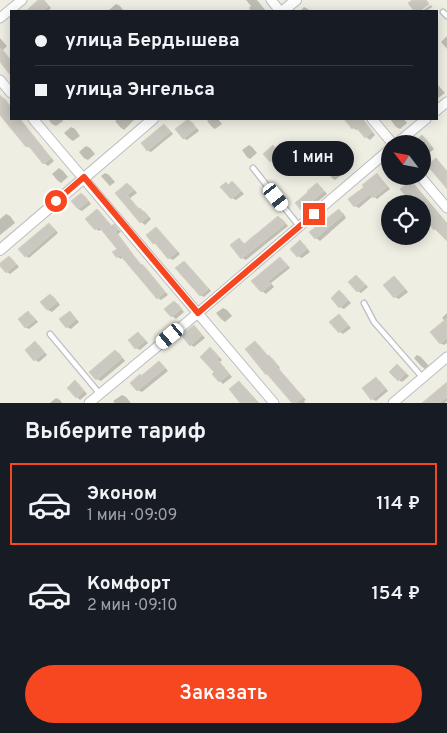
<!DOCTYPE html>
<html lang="ru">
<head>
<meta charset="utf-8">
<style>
  :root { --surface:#171b24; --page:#20242c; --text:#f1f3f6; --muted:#9ea1a6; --line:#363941; --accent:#f74721 }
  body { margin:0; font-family:Overpass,sans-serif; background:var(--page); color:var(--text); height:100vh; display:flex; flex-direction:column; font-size:19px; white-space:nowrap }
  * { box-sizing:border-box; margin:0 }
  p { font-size:16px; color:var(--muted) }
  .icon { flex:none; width:28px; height:28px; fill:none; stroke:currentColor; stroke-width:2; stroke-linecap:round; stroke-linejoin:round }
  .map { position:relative; height:403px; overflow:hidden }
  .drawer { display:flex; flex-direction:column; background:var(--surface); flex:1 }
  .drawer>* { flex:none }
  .guide { position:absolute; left:10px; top:10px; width:428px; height:110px; border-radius:0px; box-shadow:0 2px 12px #0003; display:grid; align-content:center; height:110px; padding:0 25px; background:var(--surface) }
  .needle { width:32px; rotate:302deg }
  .buttons { position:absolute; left:381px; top:135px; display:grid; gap:10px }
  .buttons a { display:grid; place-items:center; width:50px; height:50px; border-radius:50%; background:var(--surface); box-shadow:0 2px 12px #0003; font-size:25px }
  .end { position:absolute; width:22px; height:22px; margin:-11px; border:6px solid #f74721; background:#fff; box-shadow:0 0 0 2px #fff }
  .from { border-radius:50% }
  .bubble { position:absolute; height:35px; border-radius:18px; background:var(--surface); box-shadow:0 2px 12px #0003; font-size:16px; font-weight:600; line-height:35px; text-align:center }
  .car { position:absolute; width:15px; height:30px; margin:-15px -8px; border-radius:6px; box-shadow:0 0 4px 1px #0007; background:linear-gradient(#fff 24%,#345 0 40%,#fff 0 76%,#345 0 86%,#fff 0) }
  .guide b { display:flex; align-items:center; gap:18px; height:48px; font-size:19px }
  .guide b+b { border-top:1px solid var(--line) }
  .guide i { width:12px; height:12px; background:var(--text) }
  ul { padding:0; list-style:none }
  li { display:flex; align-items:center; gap:15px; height:82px; margin:0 10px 8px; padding:0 15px; border:2px solid transparent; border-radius:0px }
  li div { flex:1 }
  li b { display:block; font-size:19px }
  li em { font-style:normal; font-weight:600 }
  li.active { border-color:var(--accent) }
  li>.icon { width:45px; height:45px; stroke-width:1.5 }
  h2 { padding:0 25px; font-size:22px; line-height:60px }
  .action { display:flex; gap:10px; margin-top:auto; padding:10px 25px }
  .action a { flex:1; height:58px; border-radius:30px; background:var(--accent); color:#fff; font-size:20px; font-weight:600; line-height:58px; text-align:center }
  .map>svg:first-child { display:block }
</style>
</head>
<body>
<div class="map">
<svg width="447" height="403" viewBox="0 0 447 403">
  <rect width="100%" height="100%" fill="#efeee3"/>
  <path fill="#0003" d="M40,0l5,1 6,7 -3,3h-20z
    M246,0h11l9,11h-15l-2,-3 2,-2z
    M116,4l4,2 4,5h-14l-1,-1z
    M431,5l1,2 -6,4h-4z
    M304,7l4,2 2,2h-10z
    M447,36v13l-6,-7z
    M0,38l7,8 -4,4 8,10v13l-11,-16z
    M436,83l9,10 -7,5 -2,-1z
    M0,96l5,3 6,8v12h9l34,42 -6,5 -4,-3 -12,-16 -2,1 -4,-2 -26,-32z
    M48,119h14l1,2 -7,5 -4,-2z
    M118,119h17l-11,11 -4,-3 -5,-6z
    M210,119h8l4,5 -7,5 -3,-2 -5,-6z
    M350,119h13l12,16 -5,5 -4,-3 -8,-9 -1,2 -4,-2 -6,-7z
    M390,119h14l3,4 -7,6 -4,-2z
    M188,120l4,2 7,9 -12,9 -4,-2z
    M165,126l3,2 5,6 -22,18 -4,-2z
    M71,127l4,2 5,7 -7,5 -3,-2 -6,-6z
    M422,136l4,3 8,10 -10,8h-2z
    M249,145l3,2 5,6 -7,6 -3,-2 -5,-7z
    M86,146l4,2 5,6 -7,6 -4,-2 -5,-6z
    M274,147l3,2 6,7 -8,7 -4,-2 -6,-7z
    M336,166l4,2 4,5 -9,7 -3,-2 -4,-5z
    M59,168l4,3 5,6 -7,6 -4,-3 -5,-6z
    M105,173l4,2 6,7 -5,4 -3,-3 -6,-7z
    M377,175l3,2 10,12 -13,10 -4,-3 -14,12 -4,-2 11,-19z
    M411,182l3,2 33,39v17l-12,-11z
    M226,183l3,2 3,-2 4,2 8,9 -8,6 -4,-2z
    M128,184l3,2 6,7 -7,5 10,12 4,1 7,8 -6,6 -4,-3 -25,-29z
    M317,184l4,3 6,7 -21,17 -4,-2z
    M81,194l4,2 6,8 -9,7 -4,-2z
    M97,210l3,2 12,14 2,-1 7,7 -3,2 24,32 4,2 22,27 -7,5 -3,-2 -35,-41 -2,2 -3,-2v-8l-16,-20 -3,2 -3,-2z
    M339,211l4,2 3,5 -26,23 -4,-3 -5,-5z
    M6,214l4,2 5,7 -15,12v-16z
    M278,217l4,2 6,7 -42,34 -4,-2 -3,-19 6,5z
    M49,225l4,2 5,6 -29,25 -3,-2z
    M156,228l4,3 20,23 -7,6 -4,-2 -10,-12 -5,-3z
    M300,242l4,2 6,8 -8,6 -4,-2 -6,-7z
    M9,257l4,3 6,7 -9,7 -3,-2z
    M280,259l4,2 6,7 -19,15 3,4 -8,7 -4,-3 -9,-10z
    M184,263l4,2 23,26 -7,6 -4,-2z
    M356,276l4,3 8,8 -7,6 -3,-2z
    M394,278l4,2 10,12 -9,7 -4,-2z
    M339,292l4,2 8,9 -7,6 -4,-2z
    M50,295l4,2 6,8 -8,7 -4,-2 -6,-8z
    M174,302l4,2 6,8 -8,7 -4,-3 -6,-7z
    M223,308l4,2 5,6 -7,6 -4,-3 -5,-6z
    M70,312l3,3 6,7 -8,7 -4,-2z
    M28,313l4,2 6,7 -9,7 -4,-2z
    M447,313v30l-3,2 -4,-2 5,-22 -3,-3z
    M339,316l3,2 9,10 -8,6 -3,-2z
    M194,326l3,3 8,9 -11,9 -3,-2z
    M138,334l4,2 6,7 -8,7 -4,-2z
    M35,343l4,2 8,10 -8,7 -4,-2 -9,-10z
    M255,343l4,2 10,12 4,2 7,9 -1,1 27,31 -2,1 1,2h-13z
    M210,349l4,2 8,9 -2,2 12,15 -9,7 -3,-3 -4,-9z
    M115,351l4,2 6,8 -24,20 -4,-2 -6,-7z
    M417,355l4,2 8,9 -4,3 -4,-3 -7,-8z
    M159,362l4,3 5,6 -26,21 -4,-2 -6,-7 10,-6z
    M401,368l8,8 -7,6 -3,-2z
    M376,379l4,2 8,10 -12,10 -4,-2z
    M75,382l4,2 8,10 -7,6 -12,-12z
    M239,383l4,2 16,18h-13z
    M447,384v17l-2,2h-21z
    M122,395l4,2 5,6h-16l-2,-2z
    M56,398l4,2 2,3h-12z"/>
  <path fill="#cac8c0" stroke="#d4d0c1" d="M38,0h6l4,6 -6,5h-16z
    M412,0h14l3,4 -9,7h-6l-6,-8z
    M0,48l11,13v15l-11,-14z
    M0,95l11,13v11h9l31,39 -8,6 -15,-19 -2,2 -26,-32z
    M188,119l8,9 -13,11 -8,-10z
    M344,119h17l11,13 -7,6 -10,-12 -3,3z
    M164,124l6,8 -23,19 -6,-8z
    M422,135l9,11 -9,7v-9h-10z
    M273,145l7,9 -10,8 -7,-8z
    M436,158l11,13v18l-20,-24z
    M377,173l10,14 -14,11 -3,-4 -16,13 -6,-8 16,-12 -2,-2z
    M232,181l9,10 -10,8 -11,-12 6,-5 2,3z
    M410,181l37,44v16l-12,-12 -1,1 -12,-14v-12h-10l-12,-15z
    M127,183l7,7 -7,5 11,14 2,-1 8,9 -8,6 -25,-30z
    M317,183l7,8 -23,19 -6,-7 13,-11 -1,-1z
    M81,193l7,8 -10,8 -7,-8z
    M97,209l14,17 3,-2 4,5 -3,3 26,33 1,-1 23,28 -8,7 -37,-44 -3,3 -5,-6 5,-3 -18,-22 -4,3 -10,-11z
    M339,209l4,6 -28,24 -6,-7z
    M278,216l7,8 -44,35 -11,-14 9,-7 5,6z
    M49,223l6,8 -30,26 -7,-8z
    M156,227l21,25 -9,7 -13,-16 -2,1 -7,-9z
    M300,240l7,9 -10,8 -7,-8z
    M9,256l7,8 -10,9 -6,-7v-3z
    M280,257l7,9 -19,15 3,3 -10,8 -10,-11z
    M184,261l15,18h1l8,10 -8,7 -25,-28z
    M356,275l9,10 -8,7 -9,-10z
    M394,276l11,13 -11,9 -11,-13z
    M339,290l9,10 -9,8 -8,-10z
    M50,294l7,8 -10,8 -7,-8z
    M174,301l7,8 -10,8 -7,-8z
    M28,311l7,9 -10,8 -7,-9z
    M70,311l6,8 -10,9 -7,-9z
    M339,314l9,11 -9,8 -10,-11z
    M447,318v20l-7,6 -10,-12z
    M194,325l8,10 -12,11 -9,-11z
    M138,332l7,9 -10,8 -7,-9z
    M35,341l9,12 -10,8 -9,-11z
    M255,341l12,15 2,-1 8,10 -1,1 27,31 -7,6h-4l-25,-29 -1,1 -21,-26z
    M210,347l9,10 -2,2 12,15 -10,8 -7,-8 2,-2 -14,-15z
    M115,350l7,8 -26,22 -7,-8z
    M159,361l6,7 -28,23 -7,-8 10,-9 1,2z
    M397,364l9,9 -8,8 -9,-9z
    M376,377l9,12 -14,11 -9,-12z
    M75,380l9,11 -8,7 -9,-10z
    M239,381l18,22h-17l-11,-14z
    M447,382v15l-8,6h-17z"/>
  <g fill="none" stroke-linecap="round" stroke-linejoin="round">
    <defs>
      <path id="service" d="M443,12l4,4
        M253,168l46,58
        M364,303l10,19 49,56
        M50,334l50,60"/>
      <path id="minor" d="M271,0l9,11
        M0,18l22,-18
        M0,80l11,13
        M436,111l11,-9
        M33,119l241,284
        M372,119l21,25
        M396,144l30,-25
        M420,176l27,32
        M89,403l109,-90 192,-164
        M393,403l54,-46"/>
      <path id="tertiary" d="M283,11l13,-11
        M0,250l153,-131"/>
    </defs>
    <use href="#service" stroke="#bbbdc3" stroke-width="7"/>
    <use href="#minor" stroke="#bbbdc3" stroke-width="11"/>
    <use href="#tertiary" stroke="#bbbdc3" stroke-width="12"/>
    <use href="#service" stroke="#fff" stroke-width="4.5"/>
    <use href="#minor" stroke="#fff" stroke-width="9"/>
    <use href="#tertiary" stroke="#fff" stroke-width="10"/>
  </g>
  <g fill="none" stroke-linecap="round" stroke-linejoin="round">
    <path stroke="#f74721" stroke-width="6" d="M56,201l28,-24 114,136 116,-99"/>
  </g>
</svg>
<div class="buttons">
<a><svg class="needle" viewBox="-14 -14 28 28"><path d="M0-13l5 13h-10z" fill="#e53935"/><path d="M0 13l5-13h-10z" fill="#9ea1a6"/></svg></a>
<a><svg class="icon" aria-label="locate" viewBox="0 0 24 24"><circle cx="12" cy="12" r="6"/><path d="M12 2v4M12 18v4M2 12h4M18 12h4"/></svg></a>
</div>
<i class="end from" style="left:56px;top:201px"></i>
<i class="end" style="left:314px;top:214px"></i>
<div class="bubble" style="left:272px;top:141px;width:82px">1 мин</div>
<i class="car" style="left:276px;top:197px;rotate:142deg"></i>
<i class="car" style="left:170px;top:336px;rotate:230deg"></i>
<div class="guide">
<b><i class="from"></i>улица Бердышева</b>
<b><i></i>улица Энгельса</b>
</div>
</div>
<section class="drawer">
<h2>Выберите тариф</h2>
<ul>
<li class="active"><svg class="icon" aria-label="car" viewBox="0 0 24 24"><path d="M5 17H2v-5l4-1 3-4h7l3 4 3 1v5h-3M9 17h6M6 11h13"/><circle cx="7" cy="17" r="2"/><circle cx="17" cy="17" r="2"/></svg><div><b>Эконом</b><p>1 мин · 09:09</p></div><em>114 ₽</em></li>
<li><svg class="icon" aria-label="car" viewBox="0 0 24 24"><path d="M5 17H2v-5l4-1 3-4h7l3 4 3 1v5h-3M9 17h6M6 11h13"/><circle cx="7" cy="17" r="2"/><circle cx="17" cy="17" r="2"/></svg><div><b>Комфорт</b><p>2 мин · 09:10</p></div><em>154 ₽</em></li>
</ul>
<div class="action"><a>Заказать</a></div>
</section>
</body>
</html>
